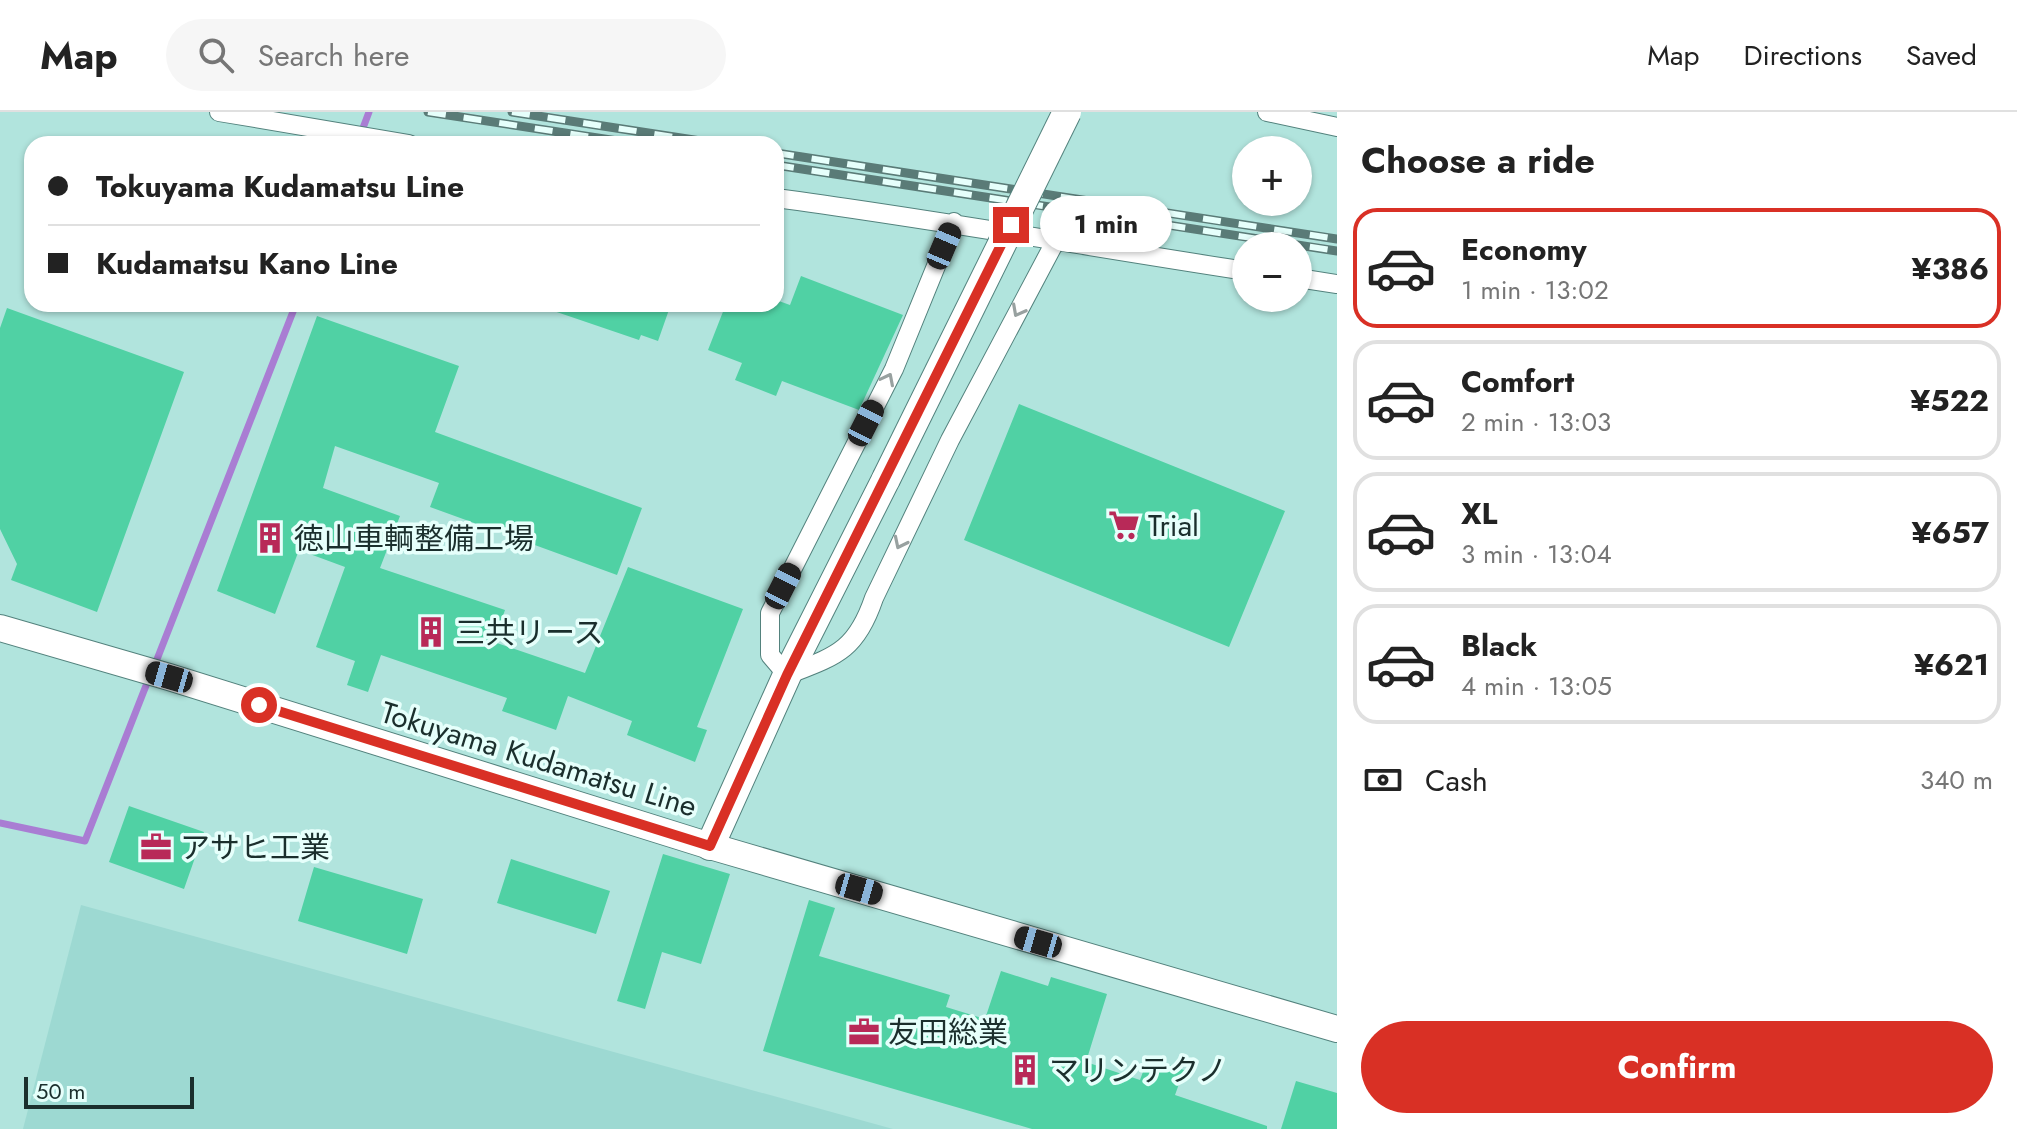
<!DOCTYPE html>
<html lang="en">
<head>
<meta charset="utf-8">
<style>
  :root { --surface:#fff; --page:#f6f6f6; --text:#222; --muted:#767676; --line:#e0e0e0; --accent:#d93025 }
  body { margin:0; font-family:Jost,"Noto Sans JP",sans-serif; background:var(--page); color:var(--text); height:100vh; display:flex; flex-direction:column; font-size:30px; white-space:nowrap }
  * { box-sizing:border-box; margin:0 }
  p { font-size:26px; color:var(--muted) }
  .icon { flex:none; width:44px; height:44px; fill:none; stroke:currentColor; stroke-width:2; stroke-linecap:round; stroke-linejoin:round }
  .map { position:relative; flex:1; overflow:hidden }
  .drawer { display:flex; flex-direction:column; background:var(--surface); width:680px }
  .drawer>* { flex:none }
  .hud { position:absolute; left:24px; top:24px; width:760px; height:176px; border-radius:24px; box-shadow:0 2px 6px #0004; display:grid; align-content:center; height:176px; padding:0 24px; background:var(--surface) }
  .fabs { position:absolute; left:1232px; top:24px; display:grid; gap:16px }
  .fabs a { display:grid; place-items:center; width:80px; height:80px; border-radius:50%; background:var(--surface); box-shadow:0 2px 6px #0004; font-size:40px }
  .scale { position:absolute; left:24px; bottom:20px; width:170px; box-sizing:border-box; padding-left:8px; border:4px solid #1b2f2d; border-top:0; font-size:22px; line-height:28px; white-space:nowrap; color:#1b2f2d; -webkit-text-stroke:6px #e6fffb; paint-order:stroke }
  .end { position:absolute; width:36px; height:36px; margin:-18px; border:10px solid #d93025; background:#fff; box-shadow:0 0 0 4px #fff }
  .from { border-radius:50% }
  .bubble { position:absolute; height:56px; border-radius:28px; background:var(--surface); box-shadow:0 2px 6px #0004; font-size:26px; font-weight:700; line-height:56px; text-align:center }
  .car { position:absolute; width:24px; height:48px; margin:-24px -12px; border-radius:10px; box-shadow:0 0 6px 2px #0007; background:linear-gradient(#222 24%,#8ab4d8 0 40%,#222 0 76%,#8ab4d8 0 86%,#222 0) }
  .hud b { display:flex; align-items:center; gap:28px; height:76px; font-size:30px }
  .hud b+b { border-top:2px solid var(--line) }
  .hud i { width:20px; height:20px; background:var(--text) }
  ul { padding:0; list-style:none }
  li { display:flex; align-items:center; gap:24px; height:120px; margin:0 16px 12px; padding:0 8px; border:4px solid var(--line); border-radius:24px }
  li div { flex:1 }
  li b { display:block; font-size:30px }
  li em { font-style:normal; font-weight:700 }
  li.selected { border-color:var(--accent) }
  li>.icon { width:72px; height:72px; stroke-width:1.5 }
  h2 { padding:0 24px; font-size:36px; line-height:96px }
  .pay { display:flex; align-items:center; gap:20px; height:88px; padding:0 24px; font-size:30px }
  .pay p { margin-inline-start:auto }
  .primary-button { display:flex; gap:16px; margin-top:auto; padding:16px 24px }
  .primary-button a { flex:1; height:92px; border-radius:48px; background:var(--accent); color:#fff; font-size:32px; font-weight:700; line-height:92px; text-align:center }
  header { display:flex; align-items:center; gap:48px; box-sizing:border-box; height:112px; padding:0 40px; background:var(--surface); border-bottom:2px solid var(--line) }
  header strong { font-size:38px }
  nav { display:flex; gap:44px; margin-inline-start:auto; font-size:28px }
  .search { width:560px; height:72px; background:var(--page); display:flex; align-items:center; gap:20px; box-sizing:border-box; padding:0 28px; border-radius:44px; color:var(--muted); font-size:30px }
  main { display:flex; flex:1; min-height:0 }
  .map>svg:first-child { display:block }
</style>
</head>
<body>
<header>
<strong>Map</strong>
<div class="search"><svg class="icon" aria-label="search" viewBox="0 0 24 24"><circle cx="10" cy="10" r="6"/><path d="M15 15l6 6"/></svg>Search here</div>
<nav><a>Map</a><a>Directions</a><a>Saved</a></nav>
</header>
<main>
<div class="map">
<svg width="1337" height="1017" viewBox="0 0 1337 1017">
  <rect width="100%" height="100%" fill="#b1e4dd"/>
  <path fill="#9dd9d2" d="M81,793l812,224h-870z"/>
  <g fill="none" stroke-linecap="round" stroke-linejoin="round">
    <path stroke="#a97dd3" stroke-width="7" d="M360,24l9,-24
      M154,555l142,-363
      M0,711l85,18 64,-163"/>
  </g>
  <path fill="#50d1a4" d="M801,164l102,39 -44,95 -77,-29 -6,15 -41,-16 7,-17 -34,-13 18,-46h50v-4l14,5z
    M543,192h128l-13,37 -17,-6 -2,5 -97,-33z
    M7,196l177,64 -87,240 -86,-32 6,-16 -17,-35v-201z
    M317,204l142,50 -24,66 207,76 -25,67 -187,-68 9,-24 -104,-37 -12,42 77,28 -20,52 125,42 -11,32 91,31 43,-106 115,42 -46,118 10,3 -12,32 -68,-27 5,-14 -64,-25 -12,34 -54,-19 5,-13 -126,-43 -13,37 -21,-7 8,-24 -39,-14 29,-80 -46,-17 -24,64 -58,-23z
    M1019,292l266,107 -56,136 -265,-107z
    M129,694l75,26 -20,57 -75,-27z
    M663,742l67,20 -29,90 -39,-12 -17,57 -28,-8z
    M511,747l99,32 -14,43 -99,-31z
    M314,755l109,32 -16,55 -109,-33z
    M809,788l26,8 -16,48 131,39 -4,12 39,12 16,-48 47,15 3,-9 56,17 -21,68 54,18 8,-22 36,12 -9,25 92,31v3h-235l-269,-78z
    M1296,969l41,12v36h-56z"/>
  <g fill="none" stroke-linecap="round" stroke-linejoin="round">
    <defs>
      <path id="minor" d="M219,0l190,32
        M1267,0l70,15
        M776,86c157,21 313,49 470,73
        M954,110l-60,147 -124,244v42l17,20c49,-19 69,-24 87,-77l76,-158 105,-198
        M1298,166l39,6"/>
      <path id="secondary" d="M0,516l169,49 541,169 627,183"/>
      <path id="primary" d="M710,734l77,-171 99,-196"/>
    </defs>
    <use href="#minor" stroke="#53827d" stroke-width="20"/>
    <use href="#secondary" stroke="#53827d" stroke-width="28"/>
    <use href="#primary" stroke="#53827d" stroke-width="30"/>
    <use href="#minor" stroke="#fff" stroke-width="18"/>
    <use href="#secondary" stroke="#fff" stroke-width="26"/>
    <use href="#primary" stroke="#fff" stroke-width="28"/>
    <defs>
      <path id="rail" d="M428,0l209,32
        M512,0l208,32
        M776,41l561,86
        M776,53l561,86"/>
    </defs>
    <use href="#rail" stroke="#5a7b77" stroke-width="9"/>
    <use href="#rail" stroke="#e6fffb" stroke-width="6" stroke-dasharray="18" stroke-linecap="butt"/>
    <defs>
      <path id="primary-bridge" d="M886,367l181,-367"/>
    </defs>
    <use href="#primary-bridge" stroke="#53827d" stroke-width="30" stroke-linecap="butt"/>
    <use href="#primary-bridge" stroke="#fff" stroke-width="28"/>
  </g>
  <defs><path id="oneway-chevron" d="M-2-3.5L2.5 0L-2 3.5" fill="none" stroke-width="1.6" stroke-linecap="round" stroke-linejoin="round" transform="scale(2)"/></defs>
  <g stroke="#98a1a0">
    <use href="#oneway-chevron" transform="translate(1018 199) rotate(118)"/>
    <use href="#oneway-chevron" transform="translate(888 267) rotate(-63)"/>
    <use href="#oneway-chevron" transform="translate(900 431) rotate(116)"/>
  </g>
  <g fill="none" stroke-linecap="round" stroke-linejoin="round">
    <path stroke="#d93025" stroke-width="10" d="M259,593l451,141 77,-171 224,-450"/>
  </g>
  <defs>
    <symbol id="supermarket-bare" viewBox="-9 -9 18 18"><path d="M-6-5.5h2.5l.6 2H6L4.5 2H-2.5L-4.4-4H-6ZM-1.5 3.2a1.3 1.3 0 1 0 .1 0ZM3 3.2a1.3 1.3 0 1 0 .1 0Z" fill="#b82958" stroke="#e6fffb" stroke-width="2.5" paint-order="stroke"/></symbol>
    <symbol id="building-bare" viewBox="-9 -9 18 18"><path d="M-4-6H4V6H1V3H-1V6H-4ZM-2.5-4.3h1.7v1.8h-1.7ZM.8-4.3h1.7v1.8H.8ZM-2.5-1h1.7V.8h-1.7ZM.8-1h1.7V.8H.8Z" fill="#b82958" stroke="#e6fffb" stroke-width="2.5" paint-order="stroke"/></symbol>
    <symbol id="office-bare" viewBox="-9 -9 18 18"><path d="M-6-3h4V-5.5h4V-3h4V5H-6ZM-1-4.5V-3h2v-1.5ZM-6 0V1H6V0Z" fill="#b82958" stroke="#e6fffb" stroke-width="2.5" paint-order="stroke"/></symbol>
  </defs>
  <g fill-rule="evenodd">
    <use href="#supermarket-bare" x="1102" y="391" width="44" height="44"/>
    <use href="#building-bare" x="248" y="404" width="44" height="44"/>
    <use href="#building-bare" x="409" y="498" width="44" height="44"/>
    <use href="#office-bare" x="134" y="713" width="44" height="44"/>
    <use href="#office-bare" x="842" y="898" width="44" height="44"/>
    <use href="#building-bare" x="1003" y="936" width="44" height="44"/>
  </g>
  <g text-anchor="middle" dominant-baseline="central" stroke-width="7" stroke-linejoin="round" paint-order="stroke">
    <g font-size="30" fill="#1b2f2d" stroke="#e6fffb" text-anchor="start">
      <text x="1148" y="413">Trial</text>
      <text x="294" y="426">徳山車輌整備工場</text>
      <text x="455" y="520">三共リース</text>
      <text x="180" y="735">アサヒ工業</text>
      <text x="888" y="920">友田総業</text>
      <text x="1049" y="958">マリンテクノ</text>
    </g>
    <g font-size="30" fill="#1b2f2d" stroke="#e6fffb">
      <text transform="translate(539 647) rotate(17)">Tokuyama Kudamatsu Line</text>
    </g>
  </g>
</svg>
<div class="fabs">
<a>+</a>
<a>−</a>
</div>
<div class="scale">50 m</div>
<i class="end from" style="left:259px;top:593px"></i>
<i class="end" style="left:1011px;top:113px"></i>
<div class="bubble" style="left:1040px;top:84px;width:132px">1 min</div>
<i class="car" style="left:944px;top:134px;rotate:23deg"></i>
<i class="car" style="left:866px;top:311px;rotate:27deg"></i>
<i class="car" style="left:783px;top:474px;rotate:27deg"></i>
<i class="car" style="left:169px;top:565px;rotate:286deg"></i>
<i class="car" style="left:859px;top:777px;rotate:106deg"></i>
<i class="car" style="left:1038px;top:830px;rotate:286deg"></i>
<div class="hud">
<b><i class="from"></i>Tokuyama Kudamatsu Line</b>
<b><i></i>Kudamatsu Kano Line</b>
</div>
</div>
<section class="drawer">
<h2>Choose a ride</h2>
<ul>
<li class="selected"><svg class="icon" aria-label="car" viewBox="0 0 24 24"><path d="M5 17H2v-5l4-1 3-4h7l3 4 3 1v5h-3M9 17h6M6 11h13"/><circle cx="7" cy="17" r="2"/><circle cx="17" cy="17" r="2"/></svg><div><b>Economy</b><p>1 min · 13:02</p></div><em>¥386</em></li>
<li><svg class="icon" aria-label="car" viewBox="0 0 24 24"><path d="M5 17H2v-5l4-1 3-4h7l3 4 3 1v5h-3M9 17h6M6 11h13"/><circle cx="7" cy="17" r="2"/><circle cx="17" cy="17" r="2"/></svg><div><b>Comfort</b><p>2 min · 13:03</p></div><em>¥522</em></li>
<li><svg class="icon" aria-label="car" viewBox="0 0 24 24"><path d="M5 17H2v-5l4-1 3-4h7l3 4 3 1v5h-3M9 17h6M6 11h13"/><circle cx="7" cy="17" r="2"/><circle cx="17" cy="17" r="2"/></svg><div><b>XL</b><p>3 min · 13:04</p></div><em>¥657</em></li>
<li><svg class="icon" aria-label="car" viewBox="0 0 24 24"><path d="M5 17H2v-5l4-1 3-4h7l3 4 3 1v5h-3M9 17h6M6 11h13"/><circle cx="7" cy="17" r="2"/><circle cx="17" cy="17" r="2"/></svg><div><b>Black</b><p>4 min · 13:05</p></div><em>¥621</em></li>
</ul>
<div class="pay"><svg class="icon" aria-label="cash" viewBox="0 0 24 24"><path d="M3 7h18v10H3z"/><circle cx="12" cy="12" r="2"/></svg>Cash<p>340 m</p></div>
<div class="primary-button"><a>Confirm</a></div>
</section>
</main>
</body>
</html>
